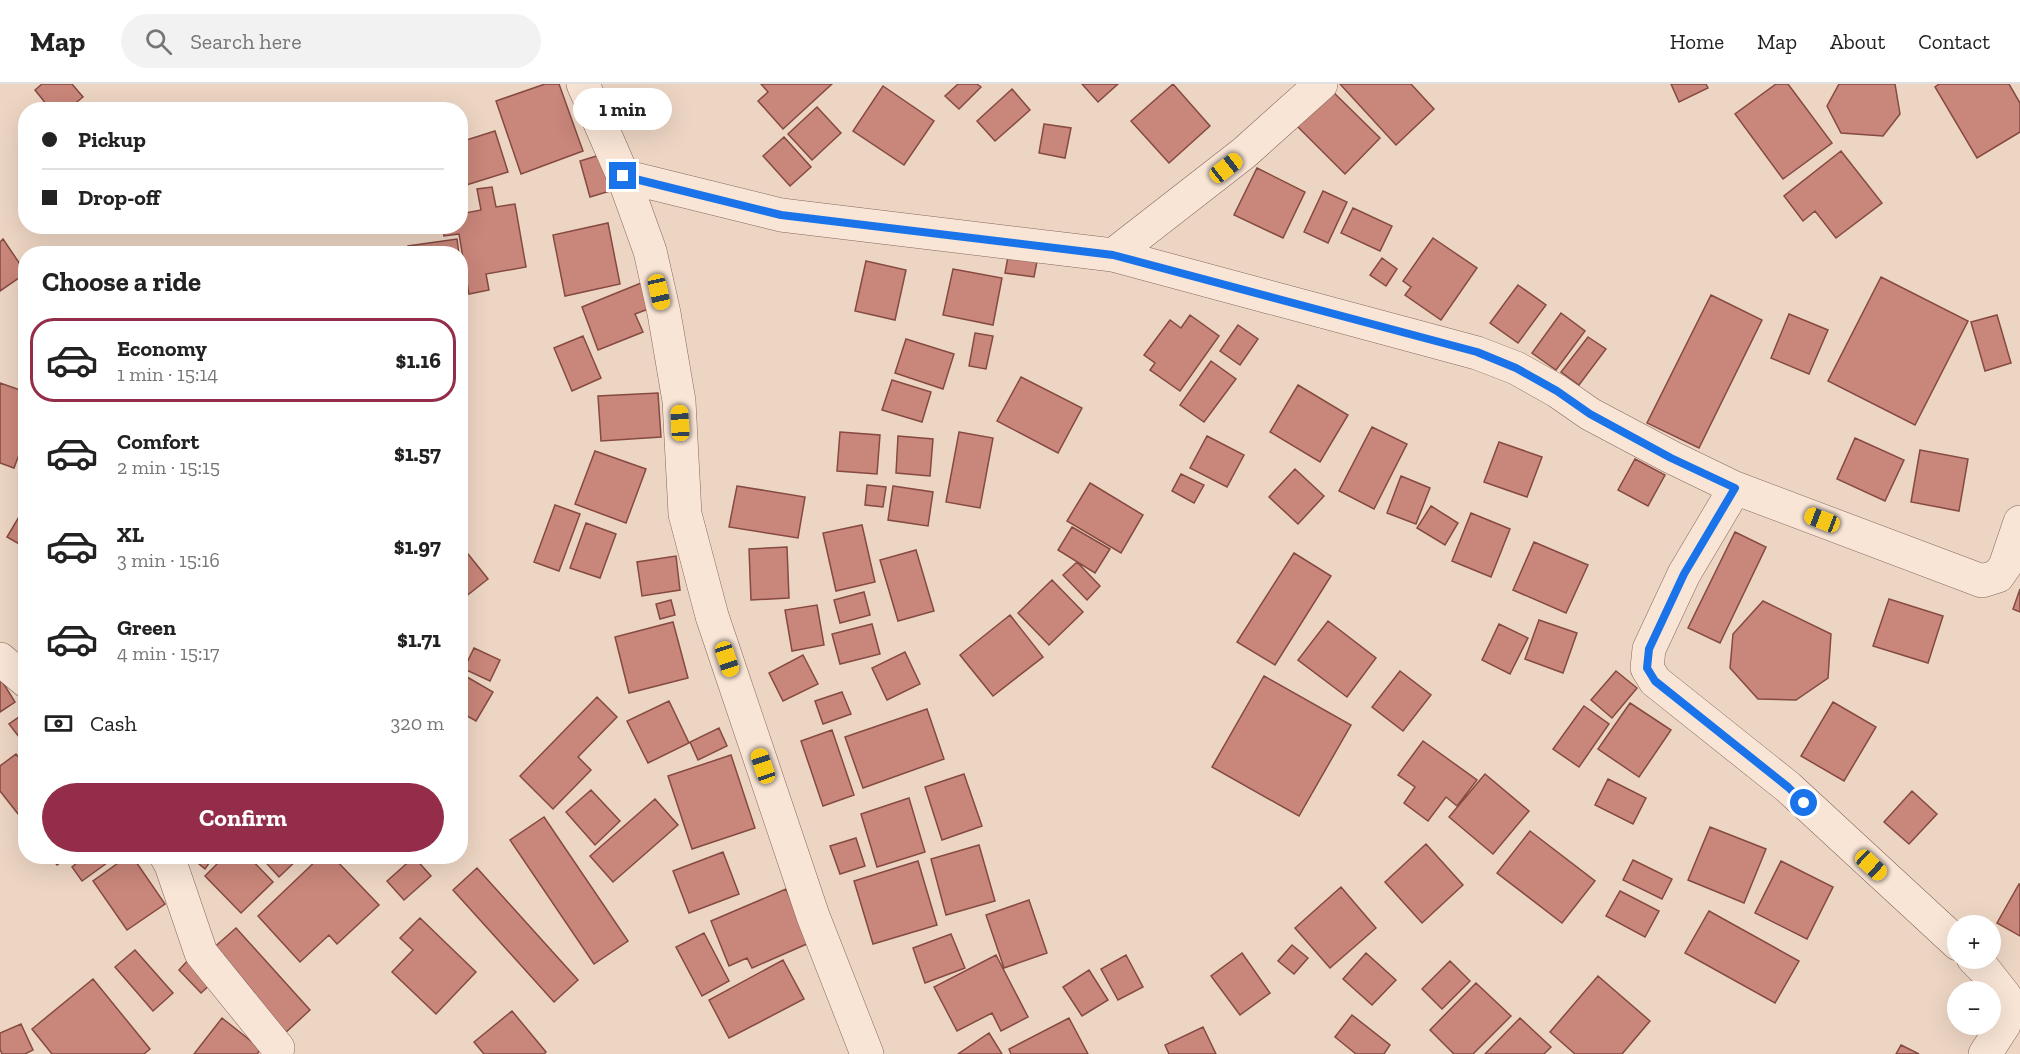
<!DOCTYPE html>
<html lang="en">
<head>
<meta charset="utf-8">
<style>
  :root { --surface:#fff; --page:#f2f2f2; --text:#222; --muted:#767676; --line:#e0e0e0; --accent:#932d4a }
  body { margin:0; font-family:"Zilla Slab",serif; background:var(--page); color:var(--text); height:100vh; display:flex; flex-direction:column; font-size:22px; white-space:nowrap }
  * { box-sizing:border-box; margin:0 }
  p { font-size:20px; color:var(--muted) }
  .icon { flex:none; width:33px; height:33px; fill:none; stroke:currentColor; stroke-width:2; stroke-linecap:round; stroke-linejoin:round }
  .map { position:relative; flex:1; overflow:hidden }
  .drawer { position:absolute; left:18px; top:162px; width:450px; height:618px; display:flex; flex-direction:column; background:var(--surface); border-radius:24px; box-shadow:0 6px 24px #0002 }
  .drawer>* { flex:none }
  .hud { position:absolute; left:18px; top:18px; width:450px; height:132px; border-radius:24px; box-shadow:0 6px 24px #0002; display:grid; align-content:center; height:132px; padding:0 24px; background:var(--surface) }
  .tools { position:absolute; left:1947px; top:831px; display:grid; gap:12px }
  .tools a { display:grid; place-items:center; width:54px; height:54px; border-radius:50%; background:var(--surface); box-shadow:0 6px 24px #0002; font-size:30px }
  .end { position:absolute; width:27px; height:27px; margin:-14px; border:8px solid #1a73e8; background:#fff; box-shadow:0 0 0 3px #fff }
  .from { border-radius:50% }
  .bubble { position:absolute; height:42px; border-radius:21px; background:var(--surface); box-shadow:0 6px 24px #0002; font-size:20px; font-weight:700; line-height:42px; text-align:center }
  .car { position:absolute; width:18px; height:36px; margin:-18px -9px; border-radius:8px; box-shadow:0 0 4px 2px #0007; background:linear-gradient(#f5c518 24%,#345 0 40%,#f5c518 0 76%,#345 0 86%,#f5c518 0) }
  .hud b { display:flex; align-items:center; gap:21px; height:57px; font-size:22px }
  .hud b+b { border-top:2px solid var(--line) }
  .hud i { width:15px; height:15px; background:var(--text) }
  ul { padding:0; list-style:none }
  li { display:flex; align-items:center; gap:18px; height:84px; margin:0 12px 9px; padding:0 12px; border:3px solid transparent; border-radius:24px }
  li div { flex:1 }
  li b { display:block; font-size:22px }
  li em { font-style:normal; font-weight:700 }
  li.current { border-color:var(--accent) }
  li>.icon { width:54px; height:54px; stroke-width:1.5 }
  h2 { padding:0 24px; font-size:27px; line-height:72px }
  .pay { display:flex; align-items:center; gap:15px; height:66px; padding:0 24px; font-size:22px }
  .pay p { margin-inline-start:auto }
  .button { display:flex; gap:12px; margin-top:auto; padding:12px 24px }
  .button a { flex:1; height:69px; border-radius:36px; background:var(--accent); color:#fff; font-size:24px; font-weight:700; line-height:69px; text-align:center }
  header { display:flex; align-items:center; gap:36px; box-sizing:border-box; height:84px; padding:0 30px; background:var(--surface); border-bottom:2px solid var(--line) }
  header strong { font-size:28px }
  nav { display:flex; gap:33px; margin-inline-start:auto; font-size:21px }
  .search { width:420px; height:54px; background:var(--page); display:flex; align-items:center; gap:15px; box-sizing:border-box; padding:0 21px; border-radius:33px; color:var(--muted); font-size:22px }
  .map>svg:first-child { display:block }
</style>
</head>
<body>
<header>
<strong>Map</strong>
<div class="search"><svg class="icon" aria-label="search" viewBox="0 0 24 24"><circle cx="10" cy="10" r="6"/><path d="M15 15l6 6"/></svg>Search here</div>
<nav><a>Home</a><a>Map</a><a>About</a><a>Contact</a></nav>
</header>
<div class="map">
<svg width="2020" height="970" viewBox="0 0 2020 970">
  <rect width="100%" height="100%" fill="#edd5c3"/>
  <path fill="#c9867a" stroke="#854a41" stroke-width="1.5" d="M42,0h30l11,13 -16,13h-16l-16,-20z
    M545,0h14l24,67 -62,23 -25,-73z
    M761,0h71l-49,45 -25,-28 10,-9z
    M958,0h19l4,3 -22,22 -14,-13z
    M1082,0h36l-20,18z
    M1173,0l37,42 -41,37 -38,-42z
    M1340,0h71l23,25 -38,36z
    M1671,0h35l2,4 -29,14z
    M1776,0h12l44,59 -49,36 -48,-65z
    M1839,0h56l5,30 -17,22 -42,-3 -14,-27z
    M1939,0h70l11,19v29l-43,26 -42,-71z
    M883,2l51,35 -30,44 -51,-34z
    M1327,2l53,52 -35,36 -53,-53z
    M1012,5l18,21 -35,31 -18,-20z
    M817,23l24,26 -29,27 -24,-26z
    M1044,40l27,4 -6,30 -26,-5z
    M495,47l13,41 -45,14 -3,-8v-36z
    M784,53l27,30 -21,19 -27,-30z
    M1841,67l41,52 -46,35 -21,-27 -12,10 -19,-25z
    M600,71l10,36 -20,6 -10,-36z
    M1257,84l48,24 -22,46 -49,-23z
    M492,103l4,20 19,-3 11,63 -40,7 3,16 -20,4 -10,-60 -15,2 -1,-10h17v-12l21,-4 -4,-21z
    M1323,107l24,11 -19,41 -24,-11z
    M1353,124l39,18 -12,25 -39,-18z
    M608,139l12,61 -55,12 -12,-61z
    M1433,154l44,30 -36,52 -36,-25 6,-8 -8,-6z
    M3,155l23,34 -26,18v-49z
    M457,155l2,15h-50l-1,-8z
    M1010,162l29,5 -5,26 -29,-4z
    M1382,174l15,11 -11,17 -16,-11z
    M866,177l40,9 -11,50 -40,-9z
    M953,185l49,9 -9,47 -50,-10z
    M1881,193l87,44 -53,104 -87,-44z
    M641,199l10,25 -16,6 8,18 -45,18 -16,-43z
    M1518,201l28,20 -28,38 -28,-20z
    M1711,211l51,25 -63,128 -52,-25z
    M1561,229l24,18 -29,39 -24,-17z
    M1789,230l39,16 -19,44 -38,-16z
    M1190,231l29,21 -39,55 -30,-21 5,-7 -11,-8 26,-35 11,8z
    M1997,231l14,48 -26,8 -14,-49z
    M1238,241l20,14 -18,26 -20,-14z
    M975,249l18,3 -7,33 -17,-3z
    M583,252l18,42 -29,13 -18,-43z
    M1588,253l18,12 -27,36 -18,-13z
    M906,255l48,15 -11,35 -48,-16z
    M1211,277l25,18 -32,43 -24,-17z
    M1021,293l61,31 -24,45 -61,-32z
    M892,296l39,12 -9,30 -40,-12z
    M0,299l26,9v44l-12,32 -14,-5z
    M1298,301l50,30 -28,47 -50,-30z
    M658,309l3,44 -60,4 -3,-45z
    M1372,343l35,17 -33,65 -35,-18z
    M840,348l40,3 -3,39 -40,-3z
    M959,348l34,6 -13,70 -34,-6z
    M898,352l35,3 -3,37 -34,-3z
    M1207,352l37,19 -17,32 -37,-19z
    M1855,354l49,22 -19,41 -48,-22z
    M1499,358l43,15 -15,40 -43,-15z
    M1920,366l48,9 -9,52 -48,-9z
    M595,367l51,18 -20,54 -51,-19z
    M1635,375l30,16 -17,31 -30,-16z
    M1295,385l29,27 -26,28 -29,-27z
    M1181,390l23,11 -10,18 -22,-12z
    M1401,392l29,12 -14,36 -29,-11z
    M1090,399l53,32 -22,38 -54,-32z
    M867,401l19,2 -3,20 -18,-2z
    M737,402l68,11 -7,41 -69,-11z
    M893,402l40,6 -5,34 -40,-6z
    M26,421v43l-19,-11z
    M555,421l25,9 -21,57 -25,-9z
    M1431,422l27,17 -13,22 -28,-17z
    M1471,429l39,16 -19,48 -39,-16z
    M586,439l30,11 -16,44 -30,-10z
    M862,441l13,57 -39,9 -13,-58z
    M1072,443l38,22 -15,24 -37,-23z
    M1735,448l31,15 -46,96 -32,-15z
    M1534,458l54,23 -22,48 -53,-23z
    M460,460l28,35 -28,22z
    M787,463l2,51 -38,2 -2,-51z
    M916,466l18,61 -36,10 -18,-61z
    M1294,469l37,23 -56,89 -38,-23z
    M676,472l4,34 -38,6 -5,-34z
    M1077,478l23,24 -13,14 -24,-25z
    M1052,496l31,32 -34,33 -31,-32z
    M2020,505v23l-7,-3z
    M864,508l6,23 -30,8 -6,-23z
    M1889,515l54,17 -15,47 -55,-17z
    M671,516l4,15 -15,4 -4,-15z
    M1763,517l68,33 -3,44 -32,22 -38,-1 -28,-31 3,-34z
    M817,521l7,40 -32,6 -7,-41z
    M1010,531l33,42 -50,39 -33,-41z
    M1539,536l38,13 -14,40 -38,-14z
    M1328,537l48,37 -29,39 -49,-37z
    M673,538l15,56 -59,15 -14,-56z
    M872,540l8,30 -40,10 -8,-30z
    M1499,540l29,14 -18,36 -28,-14z
    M474,564l26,12 -10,21 -26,-12z
    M905,568l15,32 -33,16 -15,-32z
    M803,571l15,29 -35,17 -14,-28z
    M1400,587l31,24 -28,36 -31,-24z
    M1616,587l21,17 -25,30 -21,-18z
    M1264,592l87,49 -52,91 -87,-49z
    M467,593l26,15 -17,29 -16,-9v-24z
    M0,594l15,24 -15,10z
    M842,608l9,22 -28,10 -8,-23z
    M597,613l20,20 -39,40 13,13 -38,39 -33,-33z
    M669,617l20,42 -41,20 -21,-42z
    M1833,618l43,25 -32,54 -43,-25z
    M1630,619l41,27 -32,47 -41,-28z
    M1584,622l25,18 -30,43 -26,-18z
    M927,625l17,50 -81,29 -18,-51z
    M26,628v34l-17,-22z
    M719,644l8,18 -29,14 -8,-18z
    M832,646l22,65 -31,11 -22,-65z
    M1423,657l54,39 -20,26 -11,-9 -18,24 -24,-18 11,-16 -17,-12z
    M16,670l10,13v57l-26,-33v-25z
    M731,671l24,73 -63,21 -24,-73z
    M964,690l18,52 -40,14 -17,-53z
    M1485,690l44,37 -36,43 -44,-37z
    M1608,695l38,19 -13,26 -38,-19z
    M591,706l29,31 -25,24 -29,-33z
    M1912,707l25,23 -28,30 -25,-22z
    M909,714l16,54 -48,15 -16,-53z
    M655,715l23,26 -65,57 -23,-26z
    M544,733l84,124 -34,23 -84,-124z
    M1710,743l56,22 -22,54 -56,-23z
    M1530,747l65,50 -33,42 -65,-50z
    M856,754l9,28 -25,8 -10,-28z
    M1426,760l37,41 -41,38 -37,-41z
    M979,761l16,56 -49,14 -15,-56z
    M723,768l16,42 -50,19 -16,-42z
    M50,772h19l-12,9z
    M86,772h23l2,4 -29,21 -10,-14z
    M128,772h4l33,48 -38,26 -34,-49z
    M195,772h19l-9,13 -12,-10z
    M225,772h23l25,26 -32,31 -36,-37z
    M260,772h41l-22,21z
    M321,772h11l47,49 -42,39 -8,-9 -29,27 -42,-46z
    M414,773l17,19 -27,24 -17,-19z
    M1633,776l39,19 -10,20 -39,-19z
    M918,777l19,64 -64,19 -19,-63z
    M1781,777l52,26 -26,52 -52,-26z
    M477,784l101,112 -24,22 -101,-112z
    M2019,800h1v52l-23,-13z
    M1341,803l35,41 -46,40 -35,-40z
    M786,805l23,54 -57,25 -5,-10 -18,8 -18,-45z
    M1620,807l39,20 -14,26 -39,-21z
    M1029,816l18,53 -43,15 -18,-53z
    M1709,827l90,50 -24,42 -90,-50z
    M420,834l56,54 -40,42 -44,-42 21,-22 -13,-12z
    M236,844l74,82 -26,24 -74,-83z
    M704,849l25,48 -27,15 -26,-49z
    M951,850l14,34 -40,15 -12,-35z
    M1292,861l16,13 -14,16 -16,-13z
    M135,866l38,43 -20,18 -38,-44z
    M1242,869l28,40 -30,22 -29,-39z
    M1366,869l30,27 -24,25 -29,-26z
    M996,871l32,62 -27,14 -9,-18 -35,18 -23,-44z
    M1126,871l17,32 -25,13 -17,-31z
    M190,874l23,24 -12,11 -22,-23z
    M783,876l21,39 -75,39 -20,-38z
    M1450,877l20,20 -28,28 -20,-20z
    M1089,886l19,30 -26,16 -19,-29z
    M1598,892l52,45 -28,33h-47l-25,-22z
    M93,895l57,70 -6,5h-92l-20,-25z
    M1476,899l35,33 -38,38h-19l-24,-24z
    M512,927l34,41 -2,2h-60l-10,-12z
    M1352,931l38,30 -6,9h-28l-21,-17z
    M222,934l39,31 -4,5h-63z
    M1069,934l19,36h-77l-2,-5z
    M1520,934l31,29 -7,7h-59z
    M21,940l12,26 -8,4h-23l-2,-5v-16z
    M1203,943l13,27h-47l-4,-9z
    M989,949l13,21h-44z
    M1901,961l18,9h-23z"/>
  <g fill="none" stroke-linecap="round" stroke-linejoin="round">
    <defs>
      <path id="minor" d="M583,0l40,92 27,75 14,62 15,88 6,113 27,102 101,300 54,138
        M623,92l158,39 332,40 364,98 39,15 41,23 33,23 81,43 64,31 247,93 16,-5 7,-10 15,-44
        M1113,171l131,-102 77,-69
        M1735,404l-51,86 -35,75 -2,19 8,13 133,106 170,157
        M0,575l26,22
        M166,772l5,9 30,88 77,95
        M1973,874l10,10 22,28 -1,29 -19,29"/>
    </defs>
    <use href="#minor" stroke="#86665b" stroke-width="34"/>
    <use href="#minor" stroke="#f8e5d6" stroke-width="33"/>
  </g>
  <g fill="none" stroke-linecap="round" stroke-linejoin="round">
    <path stroke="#1a73e8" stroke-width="8" d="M623,92l158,39 332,40 364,97 39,16 41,23 33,23 81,44 64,30 -51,86 -35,75 -2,19 8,13 133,106 16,16"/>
  </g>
</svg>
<div class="tools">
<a>+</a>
<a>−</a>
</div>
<i class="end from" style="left:1804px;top:719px"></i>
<i class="end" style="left:623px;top:92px"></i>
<div class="bubble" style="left:573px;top:4px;width:99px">1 min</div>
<i class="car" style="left:1226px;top:84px;rotate:52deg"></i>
<i class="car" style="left:659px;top:208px;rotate:167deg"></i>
<i class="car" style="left:680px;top:339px;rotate:357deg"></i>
<i class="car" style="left:1822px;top:436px;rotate:291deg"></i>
<i class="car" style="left:727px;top:575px;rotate:162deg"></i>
<i class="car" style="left:763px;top:682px;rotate:341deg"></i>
<i class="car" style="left:1871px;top:781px;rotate:133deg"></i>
<div class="hud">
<b><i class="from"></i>Pickup</b>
<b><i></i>Drop-off</b>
</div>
<section class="drawer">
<h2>Choose a ride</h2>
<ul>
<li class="current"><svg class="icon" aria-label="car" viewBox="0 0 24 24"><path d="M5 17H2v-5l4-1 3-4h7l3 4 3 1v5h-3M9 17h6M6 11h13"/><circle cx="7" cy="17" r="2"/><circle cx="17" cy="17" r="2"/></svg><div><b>Economy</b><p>1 min · 15:14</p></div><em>$1.16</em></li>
<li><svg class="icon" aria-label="car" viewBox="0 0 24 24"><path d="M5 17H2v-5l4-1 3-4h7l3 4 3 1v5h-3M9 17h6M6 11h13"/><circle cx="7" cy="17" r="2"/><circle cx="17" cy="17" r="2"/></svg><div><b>Comfort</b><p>2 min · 15:15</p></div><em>$1.57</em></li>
<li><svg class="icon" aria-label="car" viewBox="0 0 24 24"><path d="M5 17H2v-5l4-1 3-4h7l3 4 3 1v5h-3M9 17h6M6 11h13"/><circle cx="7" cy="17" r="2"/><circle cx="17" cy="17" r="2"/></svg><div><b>XL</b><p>3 min · 15:16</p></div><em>$1.97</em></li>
<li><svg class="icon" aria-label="car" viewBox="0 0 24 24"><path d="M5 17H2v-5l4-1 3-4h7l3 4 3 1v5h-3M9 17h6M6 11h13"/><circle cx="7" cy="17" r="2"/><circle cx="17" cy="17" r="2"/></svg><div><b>Green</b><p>4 min · 15:17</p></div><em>$1.71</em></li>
</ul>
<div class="pay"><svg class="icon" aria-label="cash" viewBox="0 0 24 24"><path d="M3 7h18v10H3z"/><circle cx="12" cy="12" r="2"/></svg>Cash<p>320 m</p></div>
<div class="button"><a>Confirm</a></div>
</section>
</div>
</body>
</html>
